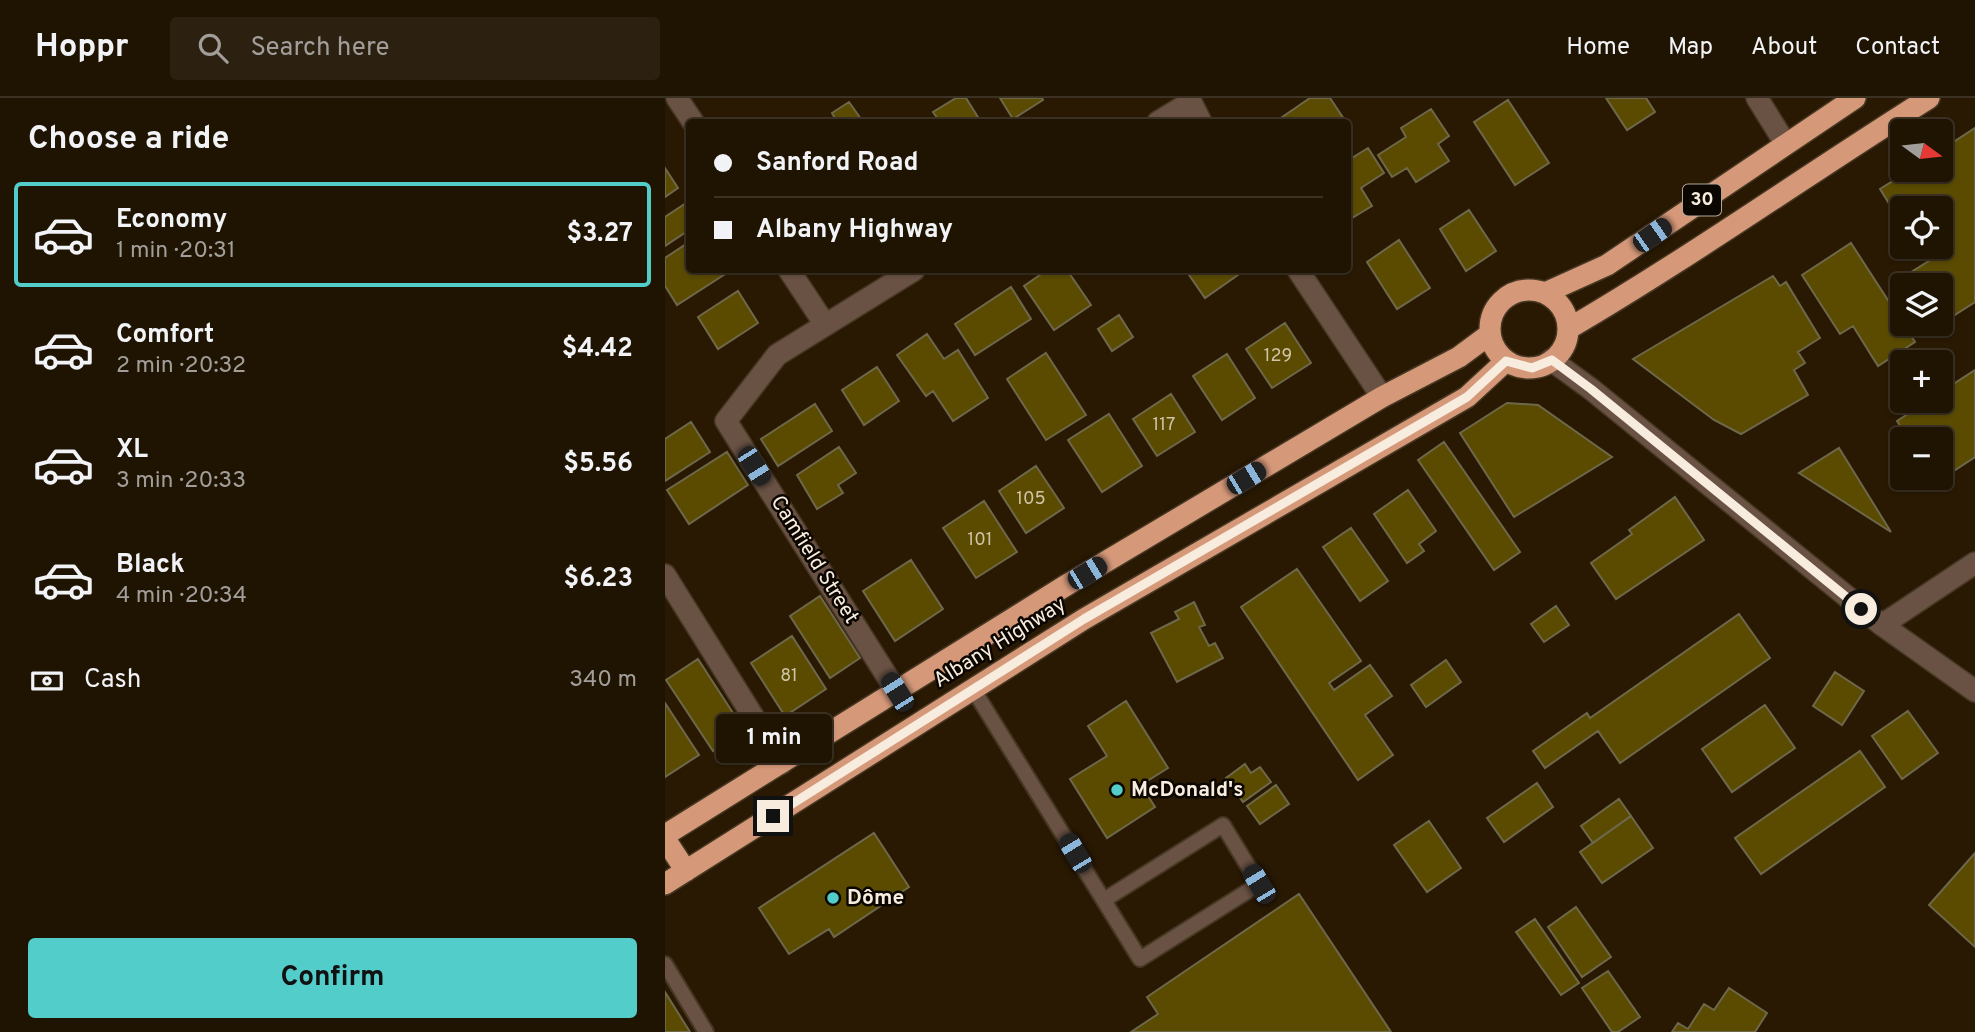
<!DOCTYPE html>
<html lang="en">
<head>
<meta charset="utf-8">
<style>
  :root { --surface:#1f1302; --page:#2c2011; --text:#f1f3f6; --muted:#a19e99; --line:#3c3224; --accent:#53cdc9 }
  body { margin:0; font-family:Overpass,sans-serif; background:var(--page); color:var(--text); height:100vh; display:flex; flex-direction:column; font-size:26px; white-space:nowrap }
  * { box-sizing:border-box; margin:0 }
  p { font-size:23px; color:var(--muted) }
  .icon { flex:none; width:38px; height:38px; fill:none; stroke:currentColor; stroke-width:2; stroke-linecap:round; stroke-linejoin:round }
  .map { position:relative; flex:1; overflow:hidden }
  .drawer { display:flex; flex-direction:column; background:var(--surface); width:665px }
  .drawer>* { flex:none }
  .guide { position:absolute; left:21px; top:21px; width:665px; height:154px; border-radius:7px; box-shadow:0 2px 5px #0004,0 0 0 2px var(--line); display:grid; align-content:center; height:154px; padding:0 28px; background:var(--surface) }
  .needle { width:46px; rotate:105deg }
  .controls { position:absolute; left:1225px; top:21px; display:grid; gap:14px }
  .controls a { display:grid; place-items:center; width:63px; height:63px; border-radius:7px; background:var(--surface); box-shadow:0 2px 5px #0004,0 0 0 2px var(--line); font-size:35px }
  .end { position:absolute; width:32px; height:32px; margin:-16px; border:9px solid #f7ecde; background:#111; box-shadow:0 0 0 4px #111 }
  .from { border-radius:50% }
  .bubble { position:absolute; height:49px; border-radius:7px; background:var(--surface); box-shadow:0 2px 5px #0004,0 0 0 2px var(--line); font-size:23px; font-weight:700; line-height:49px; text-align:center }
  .car { position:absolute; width:21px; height:42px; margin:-21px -10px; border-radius:9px; box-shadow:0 0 5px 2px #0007; background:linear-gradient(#222 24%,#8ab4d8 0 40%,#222 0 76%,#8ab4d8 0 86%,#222 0) }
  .guide b { display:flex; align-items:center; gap:24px; height:66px; font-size:26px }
  .guide b+b { border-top:2px solid var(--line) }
  .guide i { width:18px; height:18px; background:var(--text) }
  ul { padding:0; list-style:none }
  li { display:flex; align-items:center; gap:21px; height:105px; margin:0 14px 10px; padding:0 14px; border:4px solid transparent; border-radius:7px }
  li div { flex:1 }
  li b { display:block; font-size:26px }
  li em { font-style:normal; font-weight:700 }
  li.selected { border-color:var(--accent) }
  li>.icon { width:63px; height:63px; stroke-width:1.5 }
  h2 { padding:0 28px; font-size:32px; line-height:84px }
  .pay { display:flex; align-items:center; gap:18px; height:77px; padding:0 28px; font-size:26px }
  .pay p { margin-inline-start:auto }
  .primary-button { display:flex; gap:14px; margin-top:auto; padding:14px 28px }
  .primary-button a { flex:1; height:80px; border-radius:7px; background:var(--accent); color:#111; font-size:28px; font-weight:700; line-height:80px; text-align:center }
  header { display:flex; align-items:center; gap:42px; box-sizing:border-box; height:98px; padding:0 35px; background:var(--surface); border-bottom:2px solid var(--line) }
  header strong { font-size:33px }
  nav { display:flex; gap:38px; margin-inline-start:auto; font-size:24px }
  .search { width:490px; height:63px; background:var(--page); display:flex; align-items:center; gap:18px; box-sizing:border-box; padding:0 24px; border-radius:7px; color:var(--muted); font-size:26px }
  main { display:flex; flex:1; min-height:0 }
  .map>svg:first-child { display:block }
</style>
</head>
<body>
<header>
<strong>Hoppr</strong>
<div class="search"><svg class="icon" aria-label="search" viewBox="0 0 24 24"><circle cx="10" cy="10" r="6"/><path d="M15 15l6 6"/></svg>Search here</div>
<nav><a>Home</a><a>Map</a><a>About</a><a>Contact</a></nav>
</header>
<main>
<section class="drawer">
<h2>Choose a ride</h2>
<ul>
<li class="selected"><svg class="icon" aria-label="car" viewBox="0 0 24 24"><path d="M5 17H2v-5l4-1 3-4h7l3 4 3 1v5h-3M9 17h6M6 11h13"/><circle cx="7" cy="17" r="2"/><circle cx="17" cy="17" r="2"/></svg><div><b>Economy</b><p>1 min · 20:31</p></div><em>$3.27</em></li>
<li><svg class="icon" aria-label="car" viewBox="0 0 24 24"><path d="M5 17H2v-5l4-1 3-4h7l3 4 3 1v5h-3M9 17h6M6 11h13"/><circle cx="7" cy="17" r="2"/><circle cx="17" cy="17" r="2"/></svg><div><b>Comfort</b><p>2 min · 20:32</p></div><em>$4.42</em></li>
<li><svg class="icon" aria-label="car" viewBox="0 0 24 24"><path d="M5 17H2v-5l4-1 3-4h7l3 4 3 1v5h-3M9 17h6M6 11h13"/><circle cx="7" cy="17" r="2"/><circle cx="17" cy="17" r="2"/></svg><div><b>XL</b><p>3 min · 20:33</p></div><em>$5.56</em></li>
<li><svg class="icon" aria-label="car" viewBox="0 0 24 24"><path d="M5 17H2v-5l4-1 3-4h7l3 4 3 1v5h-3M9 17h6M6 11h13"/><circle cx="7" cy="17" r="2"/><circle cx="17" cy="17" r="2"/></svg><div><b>Black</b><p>4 min · 20:34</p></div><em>$6.23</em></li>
</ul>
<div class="pay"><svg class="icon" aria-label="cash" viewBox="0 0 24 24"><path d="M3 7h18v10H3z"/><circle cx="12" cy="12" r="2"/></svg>Cash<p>340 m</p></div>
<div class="primary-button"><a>Confirm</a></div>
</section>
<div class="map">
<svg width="1310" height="934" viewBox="0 0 1310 934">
  <rect width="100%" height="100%" fill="#291903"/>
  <path fill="#5a4b01" stroke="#6e684b" stroke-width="2" d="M291,0h10l15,24h-41l-7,-10z
    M335,0h42l1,2 -30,19z
    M645,0h20l16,24h-71z
    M941,0h40l9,14 -28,18z
    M843,2l41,63 -34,22 -41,-63z
    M184,4l12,17 -24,3 -5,-9z
    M766,11l18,27 -11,8 11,17 -33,21 -9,-14 -15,9 -14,-22 28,-18 -5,-9z
    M1310,30v174l-42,27 -4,-5h12v-39h-37l-4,-6 40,-25 -4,-7h5v-39h-39v16l-22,-35 30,-19h31v-20z
    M703,50l16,25 -23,15 11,18 -25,15v-60z
    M0,70l13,20 -13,9z
    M24,103v29l-24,16v-29z
    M804,112l27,41 -30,20 -26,-42z
    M734,142l31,48 -33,21 -30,-47z
    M24,144v28l41,1 -53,34 -12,-19v-28z
    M1186,145l64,99 -37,24 -25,-40 -13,8 -38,-59z
    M382,172h20l24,35 -37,25 -30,-44z
    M525,172h55l-40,28 -18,-26z
    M1108,178l7,10 6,-4 34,56 -22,14 7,11 -11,7 14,25 -67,39 -27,-14 -81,-61z
    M346,189l20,32 -56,36 -20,-31z
    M73,193l20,32 -40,26 -20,-32z
    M454,217l14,22 -21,14 -14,-22z
    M620,225l26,40 -39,25 -26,-39z
    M262,236l17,25 14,-9 30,48 -35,23 -20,-30 -7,5 -29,-41z
    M381,255l40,62 -40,25 -39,-61z
    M562,256l28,44 -33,22 -29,-44z
    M212,269l22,34 -35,24 -22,-35z
    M1310,272v87l-38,25 -3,-4h7v-39h-32l-12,-18 31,-20h13v-9z
    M506,296l24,38 -38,24 -24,-37z
    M842,305l31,2 74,52 -98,60 -54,-84z
    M150,306l17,27 -54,35 -17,-27z
    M444,316l33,52 -40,26 -34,-52z
    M26,324l19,30 -45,29v-42z
    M779,344l76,110 -26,18 -76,-110z
    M174,349l17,26 -18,12 5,8 -26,16 -20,-34z
    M1174,350l52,84 -92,-59z
    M62,354l21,33 -59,39 -22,-34z
    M371,368l28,42 -38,25 -27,-42z
    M743,392l28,41 -17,13 5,7 -17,12 -33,-49z
    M1010,399l29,43 -88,59 -25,-36 41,-29 -3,-4z
    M319,403l33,51 -41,26 -33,-50z
    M686,430l37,53 -28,20 -37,-54z
    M246,462l32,49 -48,32 -32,-50z
    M632,471l64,92 -32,22 5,7 36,-25 22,31 -27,19 28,40 -35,25 -117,-173z
    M155,498l40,62 -30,20 -40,-62z
    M529,504l11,23 -6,2 10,19 6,-3 8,15 -46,24 -26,-49 28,-14 -4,-7z
    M891,508l13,19 -25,17 -13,-18z
    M1074,516l31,44 -150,105 -22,-32 -53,37 -12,-17 54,-38 3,5z
    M127,538l34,53 -41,27 -34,-53z
    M33,561l46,71 -31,21 -47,-71z
    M781,562l15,22 -35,25 -15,-22z
    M1170,574l29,19 -22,34 -29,-19z
    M461,603l42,67 -27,17 14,22 -48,31 -37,-59 37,-23 -19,-30z
    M0,605l34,52 -34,22z
    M1100,607l30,43 -63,44 -30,-43z
    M1243,613l30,42 -36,26 -30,-43z
    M1195,653l25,36 -124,87 -26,-36z
    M580,666l6,9 9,-6 11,15 -28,20 -17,-24z
    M872,685l16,24 -49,35 -17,-24z
    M611,687l13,19 -29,20 -13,-18z
    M954,701l12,17 -38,27 -12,-17z
    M966,718l22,32 -51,35 -22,-31z
    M764,723l32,47 -34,24 -33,-47z
    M209,735l35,54 -75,50 -5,-8 -40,25 -30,-46z
    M1310,755v94l-46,-42z
    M634,796l92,138h-260l27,-18 -11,-17z
    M911,809l35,50 -29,20 -34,-50z
    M870,821l44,64 -18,12 -45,-63z
    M943,873l32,46 -22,15h-6l-30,-44z
    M1064,890l38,25 -12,19h-83l6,-9 10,6 16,-25 10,6z
    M0,894l25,40h-25z"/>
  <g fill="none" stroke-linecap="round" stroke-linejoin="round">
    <defs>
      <path id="lane" d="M308,591l167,270 119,-75 -36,-59 -119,75
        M0,866l41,68"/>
      <path id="street" d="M12,0l16,24
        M524,0l12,24
        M1092,0l28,45
        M493,24l33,-20
        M124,172l35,53
        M633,172l84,127
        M886,262l40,29 291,236 93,66
        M0,477l117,188
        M1217,527l93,-62
        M232,594l-171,-271 51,-66 137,-85"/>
      <path id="highway" d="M825 231a39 39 0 1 1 78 0a39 39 0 1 1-78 0Z
        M880,195l62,-28 248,-167
        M903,231c123,-72 240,-155 361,-231
        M0,737l400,-249 317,-189 77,-40 31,-23
        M0,741l21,32
        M0,786l419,-265 383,-222 39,-36"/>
    </defs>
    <use href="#lane" stroke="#463722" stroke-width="18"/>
    <use href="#street" stroke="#463722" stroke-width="24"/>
    <use href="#highway" stroke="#463722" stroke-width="24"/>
    <use href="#lane" stroke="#695144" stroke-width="14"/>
    <use href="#street" stroke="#695144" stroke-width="21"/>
    <use href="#highway" stroke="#d59879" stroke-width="21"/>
  </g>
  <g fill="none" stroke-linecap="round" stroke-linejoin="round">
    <path stroke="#f7ecde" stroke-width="9" d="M108,718l311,-197 383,-222 39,-36 26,7 20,-8 39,29 270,220"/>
  </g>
  <g fill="#53cdc9" stroke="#0c0601" stroke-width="2.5">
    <circle cx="452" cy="692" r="7"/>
    <circle cx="168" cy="800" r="7"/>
  </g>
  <g text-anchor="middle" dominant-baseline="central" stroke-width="5" stroke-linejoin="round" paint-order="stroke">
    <g font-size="18" fill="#d0c4a7">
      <text x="613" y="258">129</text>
      <text x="499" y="327">117</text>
      <text x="366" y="401">105</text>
      <text x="315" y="442">101</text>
      <text x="124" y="578">81</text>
    </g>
    <rect fill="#0c0601" stroke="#b0a79c" stroke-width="2" x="1018" y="86.5" width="38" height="31" rx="5"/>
    <g font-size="19" font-weight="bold" fill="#f7ecde">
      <text x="1037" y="102">30</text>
    </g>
    <g font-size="21" fill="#f7ecde" stroke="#0c0601">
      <text transform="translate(149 462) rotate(58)">Camfield Street</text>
      <text transform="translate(335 545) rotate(-32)">Albany Highway</text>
    </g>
    <g font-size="21" font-weight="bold" fill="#f7ecde" stroke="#0c0601" text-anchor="start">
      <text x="466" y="692">McDonald's</text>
      <text x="182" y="800">Dôme</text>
    </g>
  </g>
</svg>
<div class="controls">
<a><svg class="needle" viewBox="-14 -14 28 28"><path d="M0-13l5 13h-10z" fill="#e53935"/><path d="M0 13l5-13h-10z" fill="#a19e99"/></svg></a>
<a><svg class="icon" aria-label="locate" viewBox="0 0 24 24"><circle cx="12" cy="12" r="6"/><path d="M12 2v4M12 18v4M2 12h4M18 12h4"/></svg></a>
<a><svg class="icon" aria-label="layers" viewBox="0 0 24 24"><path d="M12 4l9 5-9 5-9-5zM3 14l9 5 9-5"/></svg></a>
<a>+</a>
<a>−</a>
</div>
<i class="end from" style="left:1196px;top:511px"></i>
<i class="end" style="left:108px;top:718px"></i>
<div class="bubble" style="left:51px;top:616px;width:116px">1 min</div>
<i class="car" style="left:987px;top:137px;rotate:55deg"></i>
<i class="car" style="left:89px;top:368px;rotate:148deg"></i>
<i class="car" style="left:581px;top:380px;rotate:59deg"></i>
<i class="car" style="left:422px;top:475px;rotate:59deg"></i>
<i class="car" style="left:232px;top:594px;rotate:328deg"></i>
<i class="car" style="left:410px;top:755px;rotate:329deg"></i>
<i class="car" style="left:594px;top:786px;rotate:329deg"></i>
<div class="guide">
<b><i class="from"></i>Sanford Road</b>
<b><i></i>Albany Highway</b>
</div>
</div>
</main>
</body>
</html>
